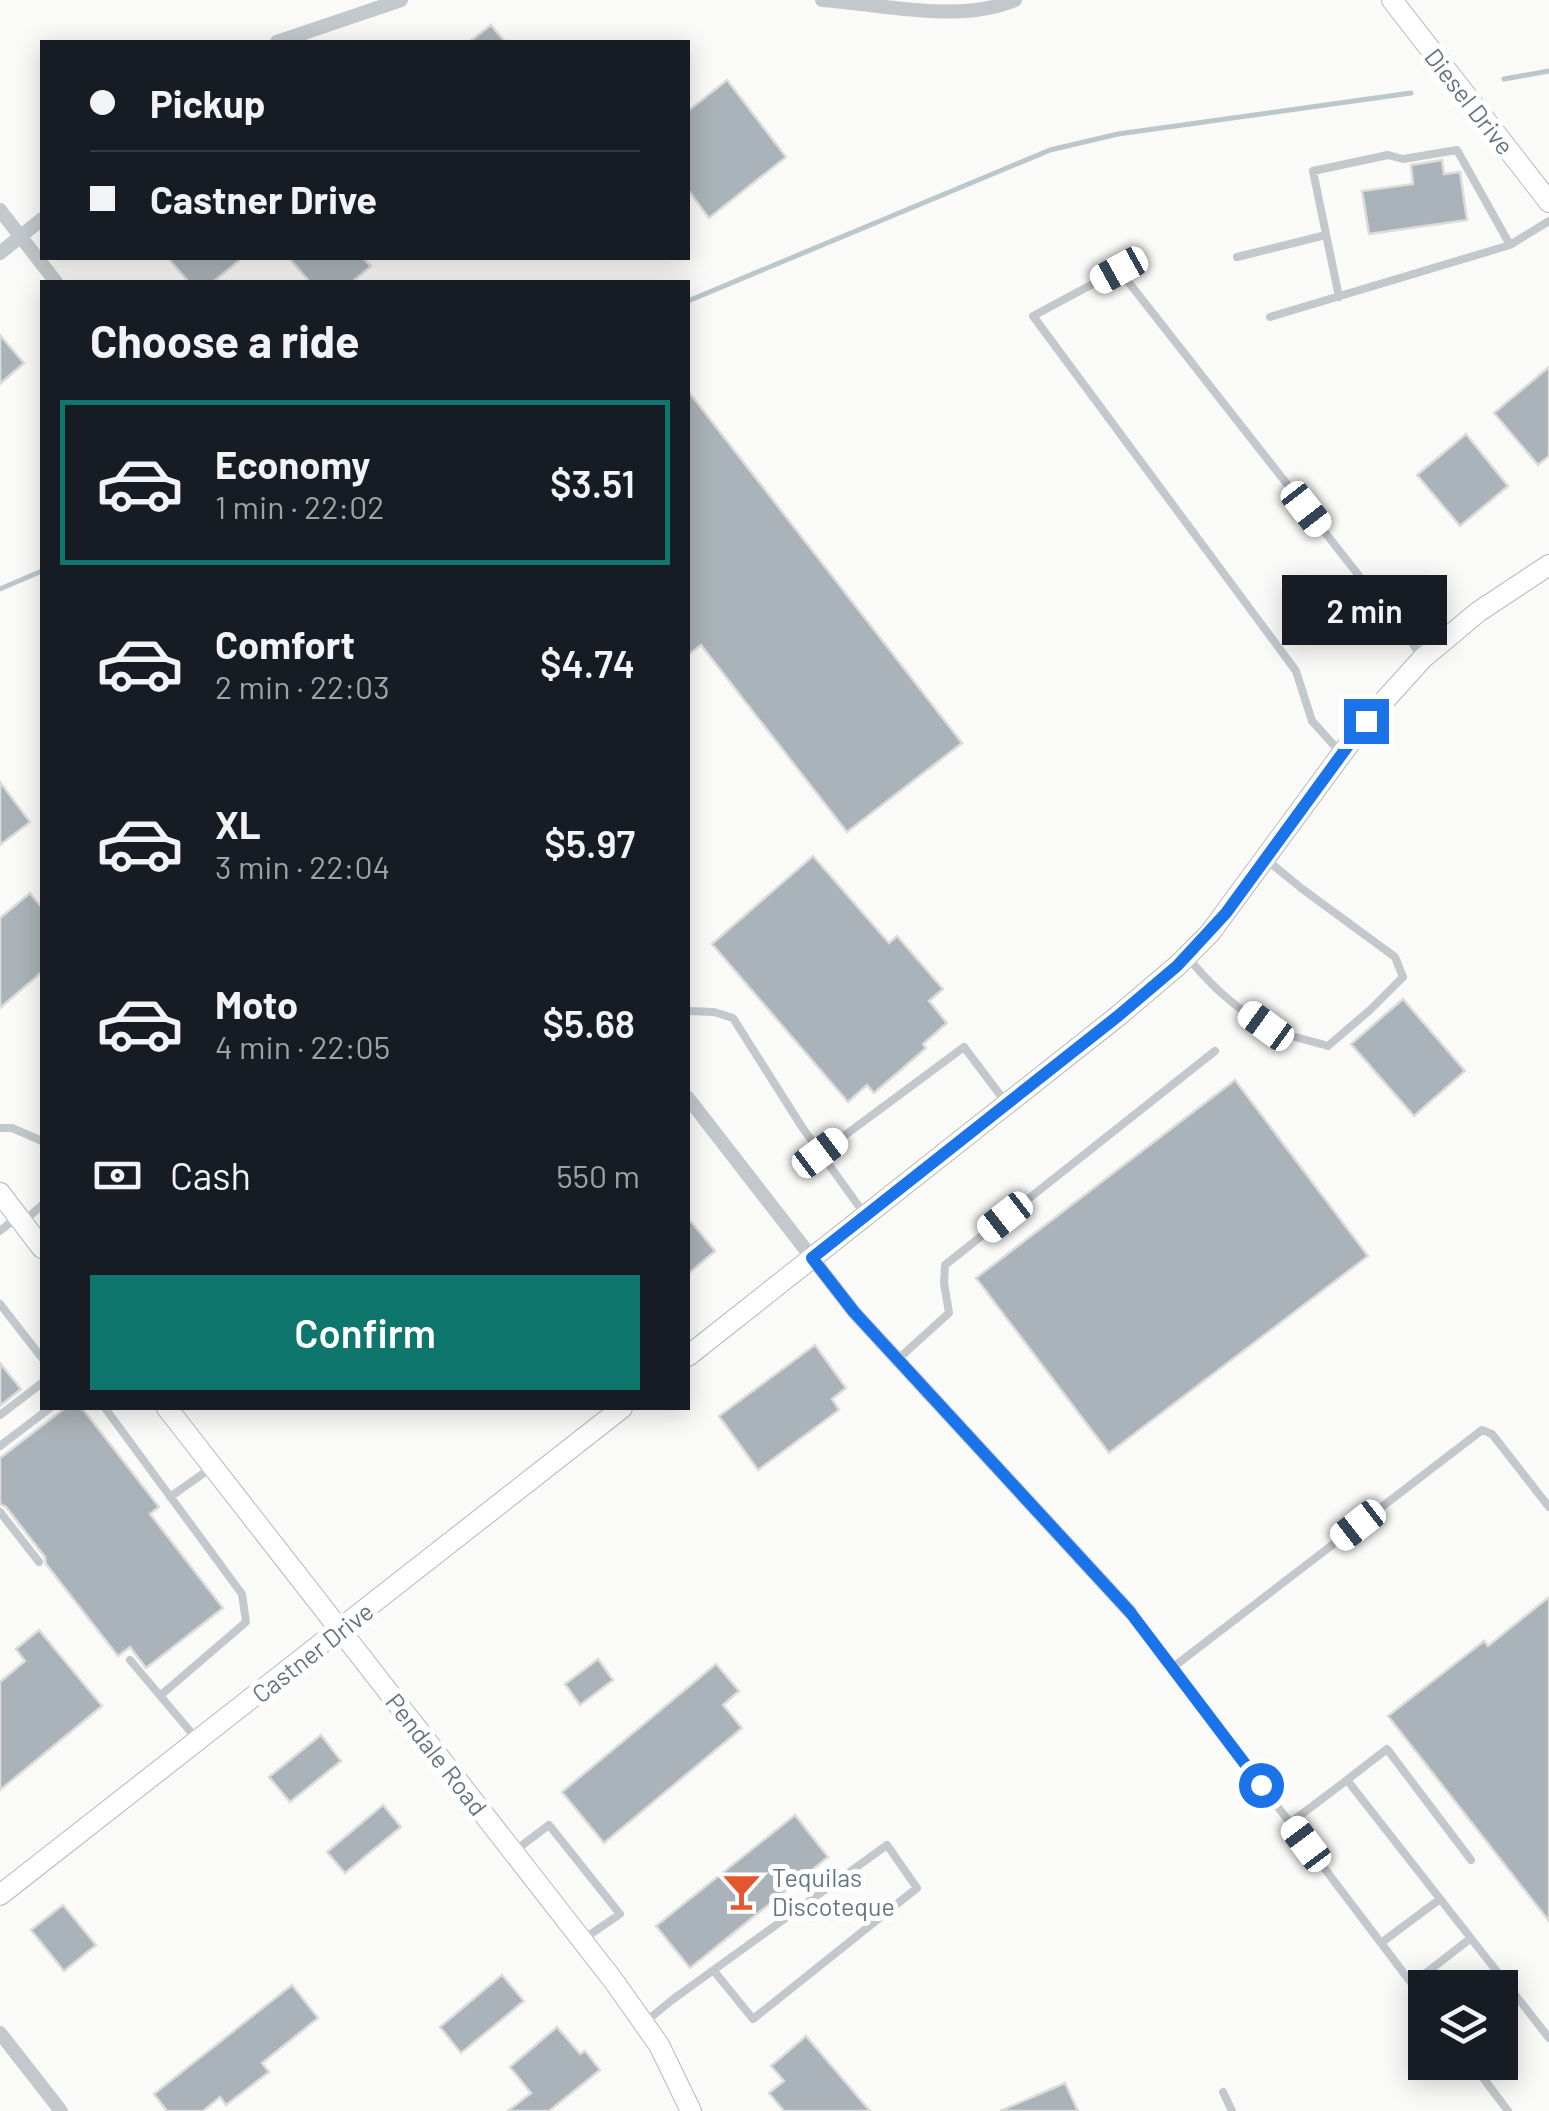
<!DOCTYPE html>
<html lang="en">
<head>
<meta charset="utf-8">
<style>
  :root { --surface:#171b24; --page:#242831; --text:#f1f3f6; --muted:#9ea1a6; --line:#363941; --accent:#0f766e }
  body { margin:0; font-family:Barlow,sans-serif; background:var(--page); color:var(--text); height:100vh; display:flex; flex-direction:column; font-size:38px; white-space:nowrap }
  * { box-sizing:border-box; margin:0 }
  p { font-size:32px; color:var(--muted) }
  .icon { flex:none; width:55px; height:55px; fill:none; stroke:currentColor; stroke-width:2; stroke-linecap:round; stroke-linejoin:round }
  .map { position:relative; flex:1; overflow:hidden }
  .drawer { position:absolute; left:40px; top:280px; width:650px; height:1130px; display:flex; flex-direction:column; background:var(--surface); border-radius:0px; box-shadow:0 5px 25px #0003 }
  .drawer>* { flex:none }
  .guide { position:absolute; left:40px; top:40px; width:650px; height:220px; border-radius:0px; box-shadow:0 5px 25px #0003; display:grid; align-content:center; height:220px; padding:0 50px; background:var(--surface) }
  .tools { position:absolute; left:1408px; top:1970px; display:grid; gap:20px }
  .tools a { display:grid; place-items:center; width:110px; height:110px; border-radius:0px; background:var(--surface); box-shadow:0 5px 25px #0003; font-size:50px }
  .end { position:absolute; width:45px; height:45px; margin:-22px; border:12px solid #1a73e8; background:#fff; box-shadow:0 0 0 5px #fff }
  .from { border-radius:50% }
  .bubble { position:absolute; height:70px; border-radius:0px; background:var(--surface); box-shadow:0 5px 25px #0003; font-size:32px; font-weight:600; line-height:70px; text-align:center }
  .car { position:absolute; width:30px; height:60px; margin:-30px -15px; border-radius:12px; box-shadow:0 0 8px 2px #0007; background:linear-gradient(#fff 24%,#345 0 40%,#fff 0 76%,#345 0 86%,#fff 0) }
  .guide b { display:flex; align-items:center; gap:35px; height:95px; font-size:38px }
  .guide b+b { border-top:2px solid var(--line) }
  .guide i { width:25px; height:25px; background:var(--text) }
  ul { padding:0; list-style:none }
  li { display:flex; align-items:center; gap:30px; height:165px; margin:0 20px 15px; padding:0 30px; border:5px solid transparent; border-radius:0px }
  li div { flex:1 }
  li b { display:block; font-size:38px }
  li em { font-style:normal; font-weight:600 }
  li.active { border-color:var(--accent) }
  li>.icon { width:90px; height:90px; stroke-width:1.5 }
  h2 { padding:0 50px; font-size:45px; line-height:120px }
  .pay { display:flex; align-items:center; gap:25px; height:110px; padding:0 50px; font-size:38px }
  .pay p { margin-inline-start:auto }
  .button { display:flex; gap:20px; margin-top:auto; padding:20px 50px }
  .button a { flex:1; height:115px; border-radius:0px; background:var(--accent); color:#fff; font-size:40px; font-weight:600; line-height:115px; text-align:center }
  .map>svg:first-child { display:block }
</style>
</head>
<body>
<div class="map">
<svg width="1549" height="2111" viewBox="0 0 1549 2111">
  <rect width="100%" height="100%" fill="#fafaf8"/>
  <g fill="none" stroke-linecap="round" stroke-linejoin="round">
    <path stroke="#bbc7cb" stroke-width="5" d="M1504,79l45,-8
      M688,301l362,-151 68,-16 293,-41
      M0,589l42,-18"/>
  </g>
  <path fill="#aab3b9" stroke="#dcdcda" stroke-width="2.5" d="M491,25l14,17h-36z
    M727,80l59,77 -77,61 -21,-28v-79z
    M1442,160l2,14 16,-2 7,48 -98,14 -7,-43 51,-7 -2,-19z
    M168,258h74l-29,24h-24z
    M289,258h74l8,8 -19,16h-42z
    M0,335l24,28 -24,21z
    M1549,367v89l-11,9 -44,-52z
    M688,391l274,352 -115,89 -146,-187 -13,10z
    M1466,434l42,52 -48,40 -43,-51z
    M0,782l30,40 -30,23z
    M813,856l76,87 8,-7 46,53 -14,12 18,22 -24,21 3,4 -52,45 -7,-8 -19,17 -136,-158z
    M30,893l12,15v64l-42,36v-90z
    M1403,999l62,72 -51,45 -63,-72z
    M1235,1080l133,176 -259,197 -133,-175z
    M688,1218l27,33 -27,23z
    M815,1345l31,43 -14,11 7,11 -81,60 -39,-54z
    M0,1363l21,26 -21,17z
    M65,1408h17l77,99 -9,7 73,94 -77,60 -16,-21 -12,9 -72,-92 -1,-7 -39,-50 -6,-3v-46z
    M1549,1597v324l-161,-205 96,-75 4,5z
    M39,1630l63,76 -102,84v-108l25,-21 -9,-12z
    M598,1659l15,21 -33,25 -15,-21z
    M716,1664l23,27 -16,14 19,23 -138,115 -42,-51z
    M321,1735l20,26 -51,41 -21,-25z
    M383,1805l18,22 -56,46 -18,-21z
    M795,1815l33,42 -138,111 -34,-42z
    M63,1905l33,40 -32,26 -33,-41z
    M502,1975l22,26 -63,52 -21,-26z
    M292,1985l26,33 -56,45 7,9 -43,33 -6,-8 -17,14h-36l-13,-17z
    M557,2027l23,27 5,-3 15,19 -51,41h-41l23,-18 -21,-26z
    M806,2036l64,75h-86l-15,-18 15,-12 -13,-15z
    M1065,2083l13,28h-78z"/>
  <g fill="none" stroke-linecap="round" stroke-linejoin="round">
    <defs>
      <path id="secondary" d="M1392,0l157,202
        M0,1193l42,55
        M688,1356l430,-340 59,-50 33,-33 156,-212 57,-63 55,-46 71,-47
        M167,1408l446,572 46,65 32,66
        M0,1895l622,-487"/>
    </defs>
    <use href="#secondary" stroke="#b3babf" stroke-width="22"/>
    <path stroke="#c3c8cc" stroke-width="8" d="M1237,257l89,-22
      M1339,297l-26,-126 75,-16 15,4 54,-9 53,95
      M1270,317l240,-72 39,-24
      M1341,753l-29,-32 -16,-50 -263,-355 86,-46 303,386
      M1187,956c22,28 48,52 79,70 19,10 42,14 62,20l42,-36 33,-33 -8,-20 -94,-69 -34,-28
      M688,1011l26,1 19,6 69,109 61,85
      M0,1128h12l30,13
      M821,1153l143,-106 43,57
      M23,1222l19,-17
      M0,1231l16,-13
      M0,1304l42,54
      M897,1360l52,-47 -5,-30 1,-18 270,-214
      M105,1408l137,186 4,28 -85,73
      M0,1415l42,-32
      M0,1446l50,-38
      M170,1497l41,-29
      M0,1512l39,50
      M1130,1612l295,389
      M130,1660l65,77
      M1172,1668l310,-238 10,4 57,73
      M1347,1780l40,-31 84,111
      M1290,1823l57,-43 202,258
      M513,1852l36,-27 71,89 -35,24
      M1381,1943l59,-44
      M1412,1984l59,-46
      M1473,1988l22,-18
      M644,2023l28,-23 215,-155 30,43 -164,131 -39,-48
      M1471,2062l37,49
      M1223,2092l9,19"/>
    <path stroke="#c3c8cc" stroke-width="14" d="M822,0c60,4 136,24 193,0
      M277,42l124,-42
      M0,210l56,72
      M0,253l42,-34
      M688,1098l166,214 276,300
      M0,2033l61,78"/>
    <use href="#secondary" stroke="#fff" stroke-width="20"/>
  </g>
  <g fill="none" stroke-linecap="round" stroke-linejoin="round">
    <path stroke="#1a73e8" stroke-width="12" d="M1261,1785l-131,-173 -276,-300 -42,-54 306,-242 59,-50 49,-53 140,-192"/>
  </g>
  <defs>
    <symbol id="bar-bare" viewBox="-9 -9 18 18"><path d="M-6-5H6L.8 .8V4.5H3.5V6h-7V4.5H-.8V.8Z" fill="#e4572e" stroke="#fff" stroke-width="2.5" paint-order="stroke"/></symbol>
  </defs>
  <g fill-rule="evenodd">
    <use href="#bar-bare" x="714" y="1864" width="55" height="55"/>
  </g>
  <g text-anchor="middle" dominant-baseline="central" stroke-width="10" stroke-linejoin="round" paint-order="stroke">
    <g font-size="25" fill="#657683" stroke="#fff">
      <text transform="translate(1470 101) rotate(52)">Diesel Drive</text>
      <text transform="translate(312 1652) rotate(-38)">Castner Drive</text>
      <text transform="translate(437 1754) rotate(52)">Pendale Road</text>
    </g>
    <g font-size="25" fill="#657683" stroke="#fff" text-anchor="start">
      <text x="772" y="1877">Tequilas<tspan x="772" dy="29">Discoteque</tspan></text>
    </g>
  </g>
</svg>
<div class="tools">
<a><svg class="icon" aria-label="layers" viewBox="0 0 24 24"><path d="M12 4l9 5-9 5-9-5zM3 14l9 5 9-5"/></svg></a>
</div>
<i class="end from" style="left:1261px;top:1785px"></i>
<i class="end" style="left:1366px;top:721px"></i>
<div class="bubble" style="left:1282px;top:575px;width:165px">2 min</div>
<i class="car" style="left:1119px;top:270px;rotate:241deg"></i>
<i class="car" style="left:1306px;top:509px;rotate:142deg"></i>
<i class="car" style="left:1266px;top:1026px;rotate:306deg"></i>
<i class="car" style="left:820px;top:1153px;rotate:53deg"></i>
<i class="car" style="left:1005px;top:1217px;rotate:232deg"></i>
<i class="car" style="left:1358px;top:1525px;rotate:232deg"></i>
<i class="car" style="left:1306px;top:1844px;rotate:323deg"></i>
<div class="guide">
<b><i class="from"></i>Pickup</b>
<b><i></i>Castner Drive</b>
</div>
<section class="drawer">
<h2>Choose a ride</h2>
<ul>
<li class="active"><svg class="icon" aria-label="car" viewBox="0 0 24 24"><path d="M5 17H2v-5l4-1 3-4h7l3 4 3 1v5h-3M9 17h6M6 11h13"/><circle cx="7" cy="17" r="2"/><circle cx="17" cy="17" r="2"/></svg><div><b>Economy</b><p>1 min · 22:02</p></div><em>$3.51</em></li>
<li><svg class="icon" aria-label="car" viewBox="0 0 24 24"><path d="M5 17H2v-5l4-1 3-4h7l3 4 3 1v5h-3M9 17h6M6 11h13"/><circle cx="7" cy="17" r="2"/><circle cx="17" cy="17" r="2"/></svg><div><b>Comfort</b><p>2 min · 22:03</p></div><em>$4.74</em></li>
<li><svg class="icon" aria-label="car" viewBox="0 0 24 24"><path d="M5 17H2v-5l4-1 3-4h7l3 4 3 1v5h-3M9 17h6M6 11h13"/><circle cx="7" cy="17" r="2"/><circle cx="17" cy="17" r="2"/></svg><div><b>XL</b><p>3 min · 22:04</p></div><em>$5.97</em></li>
<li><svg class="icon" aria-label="car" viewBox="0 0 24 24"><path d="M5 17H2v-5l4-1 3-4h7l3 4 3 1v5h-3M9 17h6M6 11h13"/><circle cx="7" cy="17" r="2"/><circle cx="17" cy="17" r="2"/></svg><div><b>Moto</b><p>4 min · 22:05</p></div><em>$5.68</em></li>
</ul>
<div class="pay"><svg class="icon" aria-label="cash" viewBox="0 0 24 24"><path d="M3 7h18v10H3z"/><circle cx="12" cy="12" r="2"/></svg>Cash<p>550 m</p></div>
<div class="button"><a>Confirm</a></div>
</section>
</div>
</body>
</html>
